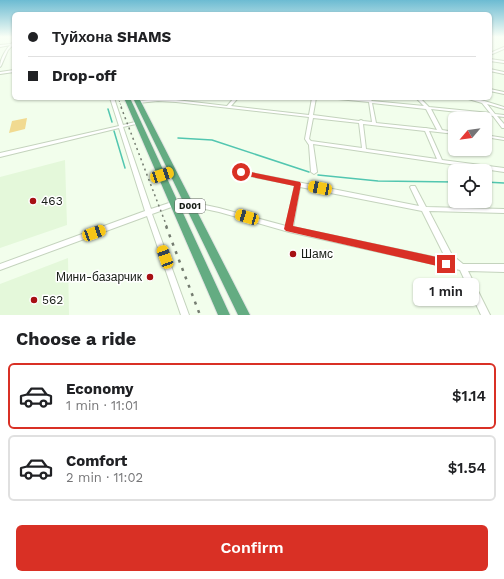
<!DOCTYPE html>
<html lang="en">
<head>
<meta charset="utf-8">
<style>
  :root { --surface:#fff; --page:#f2f2f2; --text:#202124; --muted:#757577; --line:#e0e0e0; --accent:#d93025 }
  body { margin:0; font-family:"Work Sans",sans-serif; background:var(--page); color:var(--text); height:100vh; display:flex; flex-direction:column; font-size:15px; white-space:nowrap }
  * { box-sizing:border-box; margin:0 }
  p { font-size:13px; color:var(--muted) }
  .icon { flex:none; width:22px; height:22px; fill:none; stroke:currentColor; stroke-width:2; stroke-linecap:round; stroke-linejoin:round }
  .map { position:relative; height:315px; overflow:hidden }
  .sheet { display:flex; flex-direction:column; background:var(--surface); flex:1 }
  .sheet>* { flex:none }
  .guide { position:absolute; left:12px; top:12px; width:480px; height:88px; border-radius:6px; box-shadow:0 1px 3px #0004; display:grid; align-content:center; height:88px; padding:0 16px; background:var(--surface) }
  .needle { width:26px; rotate:241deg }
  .controls { position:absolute; left:448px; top:112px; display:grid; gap:8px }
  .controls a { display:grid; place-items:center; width:44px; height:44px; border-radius:6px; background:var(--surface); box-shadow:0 1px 3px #0004; font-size:20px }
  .end { position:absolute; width:18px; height:18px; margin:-9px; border:5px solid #d93025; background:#fff; box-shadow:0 0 0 2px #fff }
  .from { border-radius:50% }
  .bubble { position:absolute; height:28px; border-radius:6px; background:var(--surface); box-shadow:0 1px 3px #0004; font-size:13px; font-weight:600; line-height:28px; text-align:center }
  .car { position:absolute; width:12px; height:24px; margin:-12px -6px; border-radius:5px; box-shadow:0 0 3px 1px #0007; background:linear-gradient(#f5c518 24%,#345 0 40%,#f5c518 0 76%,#345 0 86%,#f5c518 0) }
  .guide b { display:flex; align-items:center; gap:14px; height:38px; font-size:15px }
  .guide b+b { border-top:1px solid var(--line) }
  .guide i { width:10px; height:10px; background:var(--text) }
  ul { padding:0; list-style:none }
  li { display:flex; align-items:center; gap:12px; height:66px; margin:0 8px 6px; padding:0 8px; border:2px solid var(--line); border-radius:6px }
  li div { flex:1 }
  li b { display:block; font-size:15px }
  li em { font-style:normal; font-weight:600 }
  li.current { border-color:var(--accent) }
  li>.icon { width:36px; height:36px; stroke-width:1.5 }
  h2 { padding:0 16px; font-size:18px; line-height:48px }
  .cta { display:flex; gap:8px; margin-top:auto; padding:8px 16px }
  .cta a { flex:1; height:46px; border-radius:6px; background:var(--accent); color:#fff; font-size:16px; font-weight:600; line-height:46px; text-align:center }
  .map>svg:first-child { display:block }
</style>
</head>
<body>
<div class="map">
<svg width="504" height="315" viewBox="0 0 504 315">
  <rect width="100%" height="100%" fill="#f2feec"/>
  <path fill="#e4f8da" d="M65,160l2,65 -67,23v-71z
    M68,258l1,57h-69v-31z"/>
  <path fill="#f1da91" d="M27,118l-2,11 -16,4 3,-12z"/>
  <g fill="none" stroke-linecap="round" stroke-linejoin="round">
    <path stroke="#52c6b0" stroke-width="1.5" d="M108,109l4,13
      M114,131l11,37
      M178,138l34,2 97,32
      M318,175l60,6 77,1
      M485,182l19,1"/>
    <defs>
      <path id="minor" d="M14,41v3l-6,6 -7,16 -1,1c0,-8 5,-16 10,-22l-10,2v-2l11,-1z
        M504,47v2l-14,6v-2z
        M490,59l14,2v2l-14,-2z
        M490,69l14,3v2l-14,-3z
        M14,70v2l-14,2v-2z
        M490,89l14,3v2l-14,-3z
        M110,98h4l9,27 16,-4 2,1 -1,1 -17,4 28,82 24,-8h2l1,2 -1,2 -25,9 37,101h-8l-34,-99 -147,54v-6l145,-53 -26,-83 -119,29v-4l119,-27z
        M234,98h4l-7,8 78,9 3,-17h4l-3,17 46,6 2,-1 2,1 9,1 -3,-20 -31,-3 -2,-1h12l20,2 2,-1 2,2 52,5 -8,-8h4l9,9 61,6 -8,-10 -17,-5c13,0 26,5 39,9v2l-17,-5 8,10 9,1v2l-7,-1 7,8v4h-2l-9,-12 -62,-7 11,21 13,2v2l-26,-3 13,29 62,8v4l-191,-28 4,28 -3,2 -3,-2 -2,-27 -4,-6 4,-22 -133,-15 -18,-1 -20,2 -2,-1 2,-1 20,-2 18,1 51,6zM372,103l54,6 11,21 -11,-2h-2l-48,-5zM313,118l46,5 3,25 -51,-7 -2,-2zM363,124l62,7 12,28 -71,-10z
        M485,135l19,3v2l-19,-3z
        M241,171l178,35 -9,-19 1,-1h4l11,21 78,2v4l-75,-2 23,44 11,9h41v8l-36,-1 22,44h-9l-21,-45 -171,-38 -70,-20 -14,-3 -13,3h-2l-1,-2 1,-2 15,-3 14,3 67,18 9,-41 -56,-11 -1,-1zM300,187l122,24 24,48 2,1 -155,-33z"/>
      <path id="highway" d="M124,98h6l100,217h-12z
        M133,98h6l111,217h-12z"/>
    </defs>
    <use href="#minor" stroke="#c4d3bd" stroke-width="2"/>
    <use href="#highway" stroke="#e3e4e3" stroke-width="2"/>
    <use href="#minor" fill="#fff" fill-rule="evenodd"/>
    <use href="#highway" fill="#64ac82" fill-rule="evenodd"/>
    <path stroke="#747c70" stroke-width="1" stroke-dasharray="1 2" stroke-linecap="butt" d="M118,98l4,10"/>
    <path stroke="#747c70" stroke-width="1.5" stroke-dasharray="2 3.5" stroke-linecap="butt" d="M121,107l46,120"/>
    <path stroke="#747c70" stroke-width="2.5" stroke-dasharray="3 6" stroke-linecap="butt" d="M166,226l34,89"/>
  </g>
  <linearGradient id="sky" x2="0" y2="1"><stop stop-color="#6cbbd2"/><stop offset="0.45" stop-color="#f9fff6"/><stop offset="1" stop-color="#f9fff6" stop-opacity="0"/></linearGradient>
  <rect width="504" height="82" fill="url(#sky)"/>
  <path fill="#d93025" d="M241,170l59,12 1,2 -8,42 153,33 4,1 1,4 -1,3 -4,1 -160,-37 -2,-2 10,-43 -56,-12v-3z"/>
  <g fill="#a61013" stroke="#fff" stroke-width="1.5">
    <circle cx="33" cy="201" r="4"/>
    <circle cx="293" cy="254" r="4"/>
    <circle cx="150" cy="277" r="4"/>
    <circle cx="34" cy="300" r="4"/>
  </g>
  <g text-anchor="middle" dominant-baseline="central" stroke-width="3" stroke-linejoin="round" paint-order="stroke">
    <rect fill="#fff" stroke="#5d615b" stroke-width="1" x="175" y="199" width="30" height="14" rx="3"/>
    <g font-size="9" font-weight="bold" fill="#171d15">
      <text x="190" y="206">D001</text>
    </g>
    <g font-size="12" fill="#171d15" stroke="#fff" text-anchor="start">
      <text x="41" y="201">463</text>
      <text x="301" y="254">Шамс</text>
      <text x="142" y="277" text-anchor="end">Мини-базарчик</text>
      <text x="42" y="300">562</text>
    </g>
  </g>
</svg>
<div class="controls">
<a><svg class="needle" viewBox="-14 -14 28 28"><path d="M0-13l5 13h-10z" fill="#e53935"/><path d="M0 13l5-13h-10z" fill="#757577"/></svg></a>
<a><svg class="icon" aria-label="locate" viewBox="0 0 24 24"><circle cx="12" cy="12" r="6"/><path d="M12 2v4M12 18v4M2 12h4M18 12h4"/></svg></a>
</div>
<i class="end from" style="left:241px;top:172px"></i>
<i class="end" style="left:446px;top:264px"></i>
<div class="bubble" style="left:413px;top:278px;width:66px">1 min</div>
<i class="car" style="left:162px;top:175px;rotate:72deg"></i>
<i class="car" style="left:320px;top:188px;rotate:281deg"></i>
<i class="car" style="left:247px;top:217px;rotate:286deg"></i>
<i class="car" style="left:94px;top:233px;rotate:70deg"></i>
<i class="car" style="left:165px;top:257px;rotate:340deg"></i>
<div class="guide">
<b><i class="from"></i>Туйхона SHAMS</b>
<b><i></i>Drop-off</b>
</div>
</div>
<section class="sheet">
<h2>Choose a ride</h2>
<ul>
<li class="current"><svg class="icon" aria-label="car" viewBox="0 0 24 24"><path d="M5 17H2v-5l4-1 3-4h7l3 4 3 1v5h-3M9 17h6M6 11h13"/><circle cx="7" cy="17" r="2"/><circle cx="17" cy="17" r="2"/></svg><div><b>Economy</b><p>1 min · 11:01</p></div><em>$1.14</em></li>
<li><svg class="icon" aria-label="car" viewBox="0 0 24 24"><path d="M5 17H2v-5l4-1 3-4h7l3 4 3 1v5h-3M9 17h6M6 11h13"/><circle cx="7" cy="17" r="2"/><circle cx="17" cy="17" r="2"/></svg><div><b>Comfort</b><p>2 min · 11:02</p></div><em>$1.54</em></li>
</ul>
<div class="cta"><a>Confirm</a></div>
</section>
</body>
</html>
